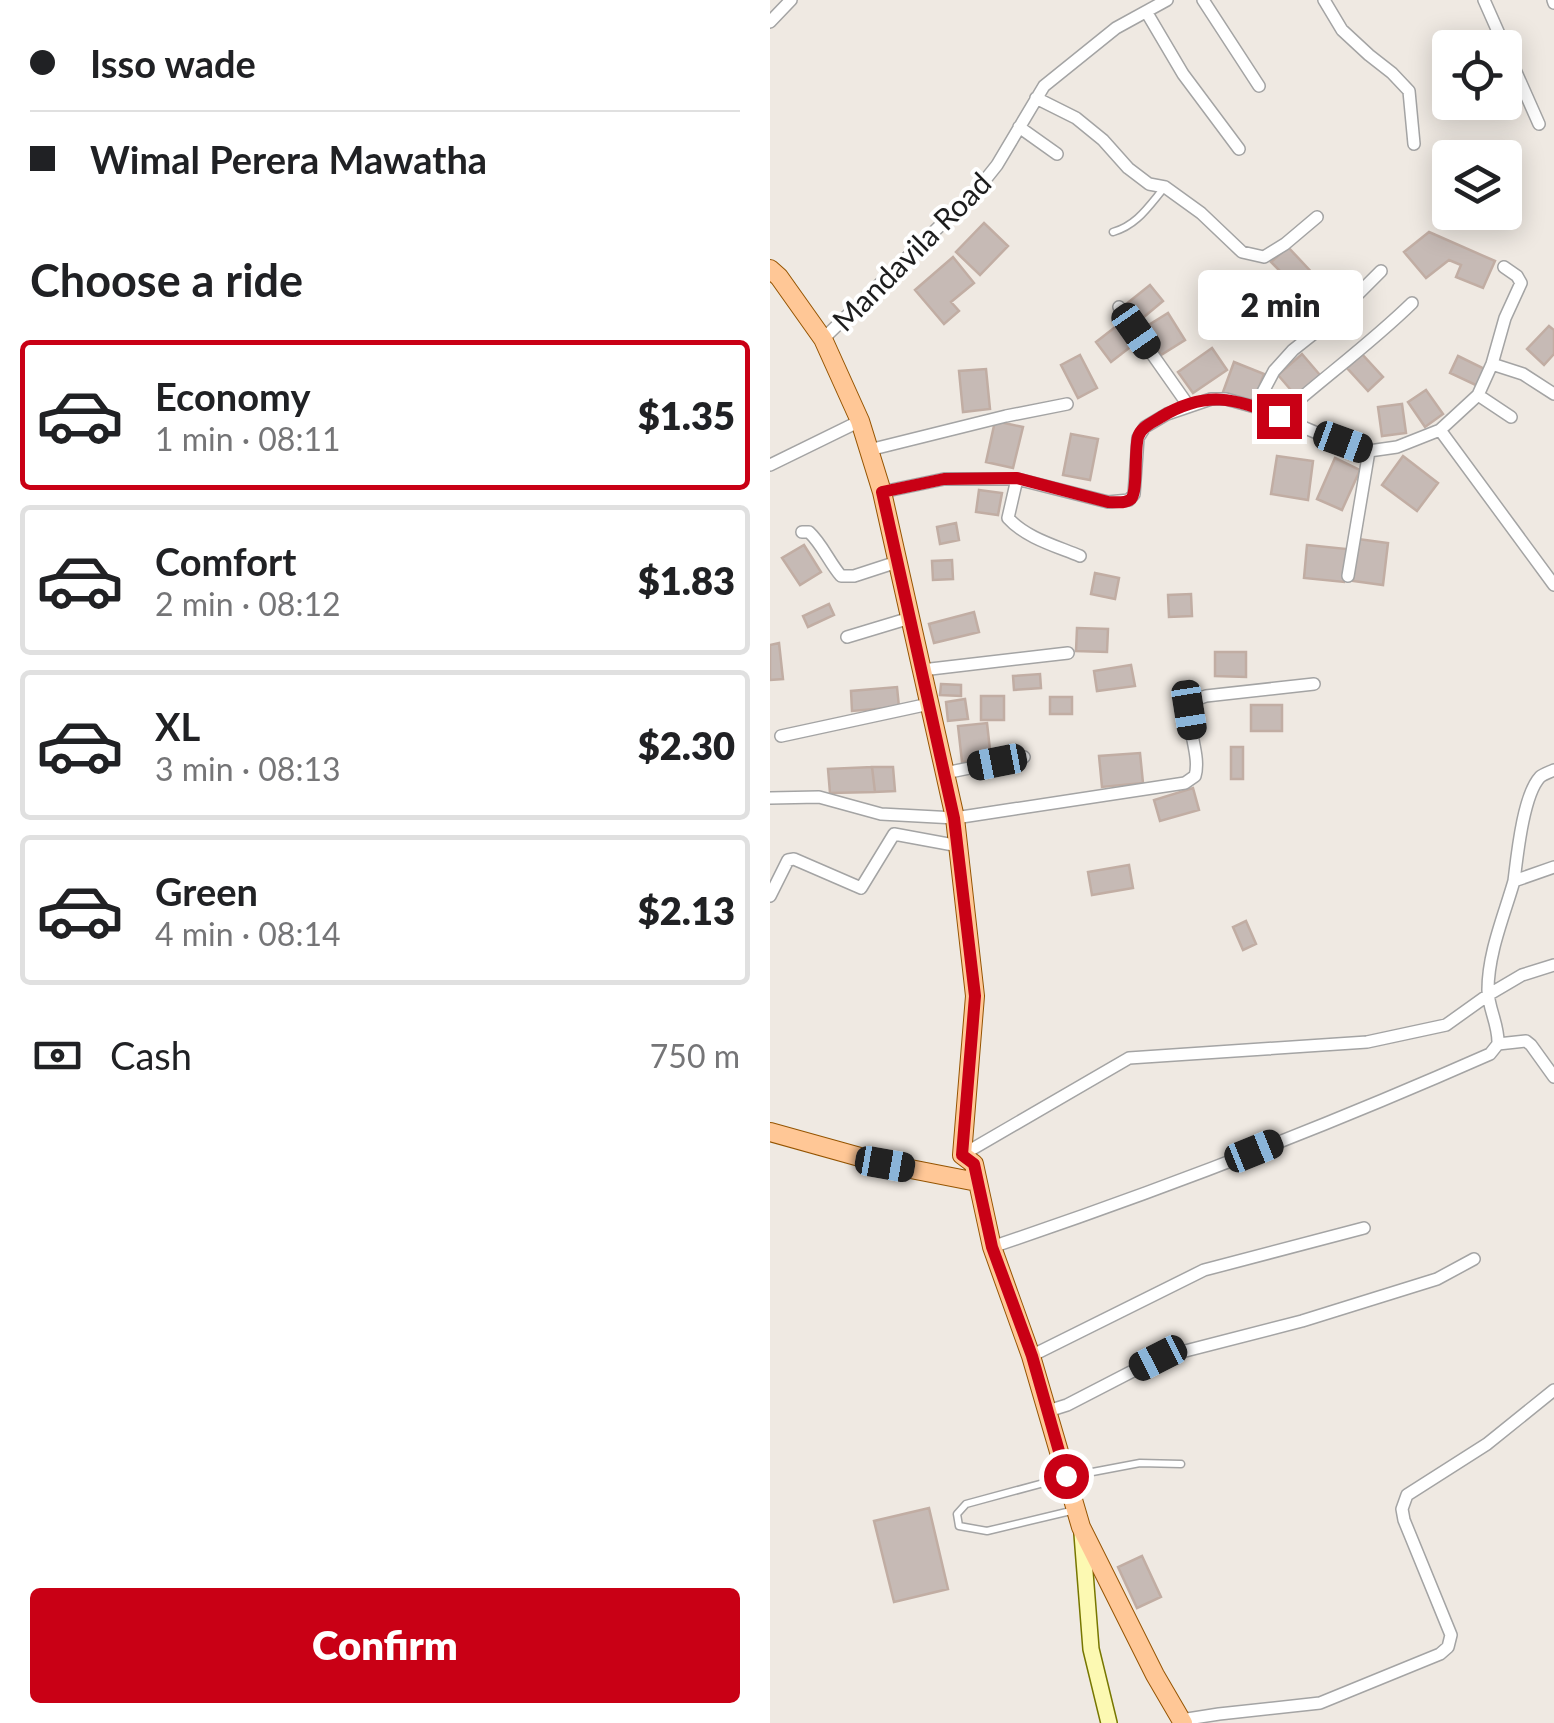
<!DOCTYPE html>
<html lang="en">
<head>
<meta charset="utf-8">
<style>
  :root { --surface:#fff; --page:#f2f2f2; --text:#202124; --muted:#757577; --line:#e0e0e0; --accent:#c90015 }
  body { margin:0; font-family:Lato,sans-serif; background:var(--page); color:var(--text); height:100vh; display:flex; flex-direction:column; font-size:38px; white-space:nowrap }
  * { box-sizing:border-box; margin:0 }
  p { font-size:32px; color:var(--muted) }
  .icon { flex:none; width:55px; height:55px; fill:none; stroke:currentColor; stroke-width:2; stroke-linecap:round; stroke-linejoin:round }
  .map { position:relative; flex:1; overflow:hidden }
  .sheet { display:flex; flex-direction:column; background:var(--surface); width:770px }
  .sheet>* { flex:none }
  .top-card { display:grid; align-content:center; height:220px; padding:0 30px; background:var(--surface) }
  .fabs { position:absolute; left:662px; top:30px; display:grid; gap:20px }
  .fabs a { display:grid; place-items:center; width:90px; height:90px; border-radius:10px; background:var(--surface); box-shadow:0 5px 25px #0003; font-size:50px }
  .end { position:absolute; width:45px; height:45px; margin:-22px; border:12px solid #c90015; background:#fff; box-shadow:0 0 0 5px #fff }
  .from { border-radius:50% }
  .bubble { position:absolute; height:70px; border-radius:10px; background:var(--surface); box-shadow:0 5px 25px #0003; font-size:32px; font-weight:800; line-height:70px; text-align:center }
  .car { position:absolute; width:30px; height:60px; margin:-30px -15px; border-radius:12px; box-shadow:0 0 8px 2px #0007; background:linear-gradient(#222 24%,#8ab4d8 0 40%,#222 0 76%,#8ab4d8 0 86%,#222 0) }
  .top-card b { display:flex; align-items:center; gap:35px; height:95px; font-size:38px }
  .top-card b+b { border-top:2px solid var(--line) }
  .top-card i { width:25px; height:25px; background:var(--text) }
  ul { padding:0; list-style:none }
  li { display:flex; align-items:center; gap:30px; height:150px; margin:0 20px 15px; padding:0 10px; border:5px solid var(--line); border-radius:10px }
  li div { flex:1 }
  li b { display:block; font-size:38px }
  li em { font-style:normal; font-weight:800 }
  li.on { border-color:var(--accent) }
  li>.icon { width:90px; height:90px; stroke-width:1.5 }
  h2 { padding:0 30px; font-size:45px; line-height:120px }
  .pay { display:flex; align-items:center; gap:25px; height:110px; padding:0 30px; font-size:38px }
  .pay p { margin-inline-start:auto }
  .cta { display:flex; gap:20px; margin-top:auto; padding:20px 30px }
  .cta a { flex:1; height:115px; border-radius:10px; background:var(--accent); color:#fff; font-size:40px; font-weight:800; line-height:115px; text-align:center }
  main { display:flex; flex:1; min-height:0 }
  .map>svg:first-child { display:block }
</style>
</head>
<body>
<main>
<section class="sheet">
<div class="top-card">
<b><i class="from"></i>Isso wade</b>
<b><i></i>Wimal Perera Mawatha</b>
</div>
<h2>Choose a ride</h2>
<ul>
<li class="on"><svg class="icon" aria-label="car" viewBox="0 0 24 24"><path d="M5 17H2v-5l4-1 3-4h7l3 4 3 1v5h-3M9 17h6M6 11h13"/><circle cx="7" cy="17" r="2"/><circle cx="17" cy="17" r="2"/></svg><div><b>Economy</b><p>1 min · 08:11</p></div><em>$1.35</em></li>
<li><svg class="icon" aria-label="car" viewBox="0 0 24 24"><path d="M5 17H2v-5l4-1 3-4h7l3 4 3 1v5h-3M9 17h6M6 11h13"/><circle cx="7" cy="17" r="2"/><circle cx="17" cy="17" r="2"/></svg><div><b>Comfort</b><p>2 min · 08:12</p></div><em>$1.83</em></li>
<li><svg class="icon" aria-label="car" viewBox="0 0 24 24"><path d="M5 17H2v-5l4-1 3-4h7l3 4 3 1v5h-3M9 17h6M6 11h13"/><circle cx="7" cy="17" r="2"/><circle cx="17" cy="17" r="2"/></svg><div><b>XL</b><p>3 min · 08:13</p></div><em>$2.30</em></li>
<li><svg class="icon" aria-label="car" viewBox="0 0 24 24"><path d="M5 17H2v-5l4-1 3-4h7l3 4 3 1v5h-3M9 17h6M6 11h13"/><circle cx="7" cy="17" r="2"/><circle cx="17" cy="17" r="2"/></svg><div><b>Green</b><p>4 min · 08:14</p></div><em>$2.13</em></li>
</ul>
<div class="pay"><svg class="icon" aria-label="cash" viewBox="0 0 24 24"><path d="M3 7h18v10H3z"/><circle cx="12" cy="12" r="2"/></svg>Cash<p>750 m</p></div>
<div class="cta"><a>Confirm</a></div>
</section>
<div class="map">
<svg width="784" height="1723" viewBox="0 0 784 1723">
  <rect width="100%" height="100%" fill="#efe9e2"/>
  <path fill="#c6bab5" stroke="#c1ada3" stroke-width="2.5" d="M214,223l24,23 -28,29 -24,-23z
    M659,232l66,29 -12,27 -27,-11 5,-12 -12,-5 -23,18 -22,-26z
    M518,247l28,30 -18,17 -8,-9 -19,17 -12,-13 20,-19 -8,-8z
    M183,257l21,26 -23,19 8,9 -15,13 -29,-34z
    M380,285l13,16 -25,21 -13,-17z
    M398,313l17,27 -24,15 -17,-27z
    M353,321l15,20 -27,21 -15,-20z
    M779,326l5,4v24l-10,11 -17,-16z
    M442,348l15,22 -34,23 -15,-21z
    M532,354l18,21 -24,21 -18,-21z
    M592,354l21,23 -15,14 -21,-23z
    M310,355l17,33 -19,10 -17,-33z
    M688,356l29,14 -7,17 -30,-14z
    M464,362l30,12 -11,30 -30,-12z
    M216,369l4,40 -27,3 -4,-41z
    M656,390l17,24 -18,13 -17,-25z
    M632,404l4,29 -24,3 -4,-29z
    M225,421l28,6 -10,41 -27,-6z
    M301,434l27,5 -8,41 -27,-5z
    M507,456l36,5 -5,39 -37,-6z
    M633,456l35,27 -21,28 -35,-26z
    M565,458l25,12 -18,40 -25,-11z
    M209,490l23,3 -4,22 -22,-3z
    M186,523l3,17 -19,4 -3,-17z
    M588,539l30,4 -5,42 -30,-4z
    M34,545l17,27 -21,13 -18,-27z
    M537,545l40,4 -3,33 -40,-4z
    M182,560l1,19 -20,1 -1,-19z
    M325,573l24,5 -4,21 -24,-5z
    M421,594l1,22 -23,1 -1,-22z
    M59,604l5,11 -26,12 -5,-11z
    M204,612l5,20 -45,11 -5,-19z
    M307,628l31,1 -1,23 -31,-1z
    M9,643l4,36 -13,1v-35z
    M445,652h31v25l-31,-1z
    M361,665l4,21 -38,5 -3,-20z
    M270,674l1,14 -27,2 -1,-14z
    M171,684l20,1v11l-21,-1z
    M127,687l2,20 -47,4 -1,-20z
    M211,696h23v24h-23z
    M280,697h22v17h-22z
    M195,699l3,20 -20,2 -2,-19z
    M481,705h31v26h-31z
    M217,723l4,36 -29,3 -4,-36z
    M461,747h12v32h-12z
    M370,753l3,30 -41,4 -3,-31z
    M102,767h21l2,24 -20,1z
    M102,767l3,25 -45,1 -2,-24z
    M423,788l6,22 -39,11 -6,-21z
    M359,865l4,23 -41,7 -4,-23z
    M476,921l10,23 -13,6 -10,-23z
    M159,1508l19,81 -54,13 -20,-81z
    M372,1556l19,41 -24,11 -19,-41z"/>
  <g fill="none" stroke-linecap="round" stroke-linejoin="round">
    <defs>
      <path id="lane" d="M343,232c24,-7 35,-25 51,-44
        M305,1510l-88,21 -28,-5 -2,-12 9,-10 100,-27 74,-14 41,1"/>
      <path id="street" d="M433,0l56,86
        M554,0l18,30 27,25 23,18 17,18 5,53
        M714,0l55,124
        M783,0l1,3
        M377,13l36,61 56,75
        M0,22l21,-22
        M266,98l40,20 27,22 25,28 21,16 16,3 36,26 41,39 22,5 21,-13 32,-27
        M249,127l38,27
        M349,307l69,98
        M53,339l154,-149 20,-25 47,-79 72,-58 51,-28
        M722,364l31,10 31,20
        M708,395l33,22
        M485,407l19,-36 19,-21 43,-34 45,-45
        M509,417c44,-39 91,-73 133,-114
        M670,430l114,155
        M99,450l137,-34 61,-12
        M0,465l90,-44
        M247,479l-9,39c18,20 48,28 72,38
        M112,492l62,-13h73l91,23 21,-2 5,-6 4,-56 7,-11 22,-13 44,-15h15l29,8 62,26 52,18 28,-4 43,-17 38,-35 14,-31 13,-46 16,-35 -4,-7 -13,-9
        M32,532h7c13,12 20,30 32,44h13l43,-14
        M578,576l21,-125
        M77,637l63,-19
        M152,670l146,-17
        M11,736l148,-32
        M175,773l79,-16
        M0,798l49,-1 62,17 74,4 230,-35 10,-7c7,-24 -14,-55 0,-76l11,-4 108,-12
        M744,881c3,-24 9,-86 26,-104 3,-3 10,-5 14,-7
        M0,896l18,-36 6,-1 67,29 33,-54 65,12
        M728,1044l28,-3 5,4 23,32
        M192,1155l167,-97 238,-16 79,-17 42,-30 34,-20 32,-10
        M222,1247c169,-57 335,-121 498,-193l8,-10c1,-19 -10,-36 -10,-54 0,-37 16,-74 26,-109l40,-14
        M261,1356l173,-86 160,-42
        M278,1411l19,-6 91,-47 144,-37 135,-42 37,-20
        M411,1720l38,-6 101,-11 120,-49 8,-7 3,-12 -47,-115 -2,-11 5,-14 80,-51 67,-54"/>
      <path id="secondary" d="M312,1534l9,115 18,74"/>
      <path id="primary" d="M0,269l9,8 44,62 37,82 22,71 73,326 20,178 -13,159 12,9 18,83 39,109 50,171 74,148 28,48
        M0,1132l115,32 92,18"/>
    </defs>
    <use href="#lane" stroke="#a4a4a4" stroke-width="9"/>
    <use href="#street" stroke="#a4a4a4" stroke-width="14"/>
    <use href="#secondary" stroke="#770" stroke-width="18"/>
    <use href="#primary" stroke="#955400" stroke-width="20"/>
    <use href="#lane" stroke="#fff" stroke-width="6"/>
    <use href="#street" stroke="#fff" stroke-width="11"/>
    <use href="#secondary" stroke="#fcf9b2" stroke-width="15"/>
    <use href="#primary" stroke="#ffc796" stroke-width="18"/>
  </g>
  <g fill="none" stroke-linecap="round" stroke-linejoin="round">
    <path stroke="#c90015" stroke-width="12" d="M296,1476l-34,-120 -40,-109 -18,-83 -12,-9 13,-159 -21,-178 -72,-326 62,-13 73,-1 91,24c7,0 17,2 23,-3 7,-8 3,-48 7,-62 3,-10 14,-14 23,-20 45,-27 73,-19 118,-1"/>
  </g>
  <g text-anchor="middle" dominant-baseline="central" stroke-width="8" stroke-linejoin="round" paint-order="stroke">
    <g font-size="30" fill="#1d1d1d" stroke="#fff">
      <text transform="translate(141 251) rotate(-45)">Mandavila Road</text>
    </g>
  </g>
</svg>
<div class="fabs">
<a><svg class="icon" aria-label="locate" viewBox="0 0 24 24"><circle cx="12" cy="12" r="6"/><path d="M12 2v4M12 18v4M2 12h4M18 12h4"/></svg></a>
<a><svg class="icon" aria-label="layers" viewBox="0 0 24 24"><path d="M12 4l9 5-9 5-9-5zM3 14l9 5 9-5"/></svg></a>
</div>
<i class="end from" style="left:296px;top:1476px"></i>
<i class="end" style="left:509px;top:416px"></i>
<div class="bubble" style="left:428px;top:270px;width:165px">2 min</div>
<i class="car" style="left:366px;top:331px;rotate:145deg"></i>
<i class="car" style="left:573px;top:442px;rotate:110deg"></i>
<i class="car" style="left:419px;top:710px;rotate:171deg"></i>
<i class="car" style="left:227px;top:762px;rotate:259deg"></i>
<i class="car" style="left:484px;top:1151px;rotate:68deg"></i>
<i class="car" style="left:115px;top:1164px;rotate:100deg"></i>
<i class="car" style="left:388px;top:1358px;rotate:243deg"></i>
</div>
</main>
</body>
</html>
